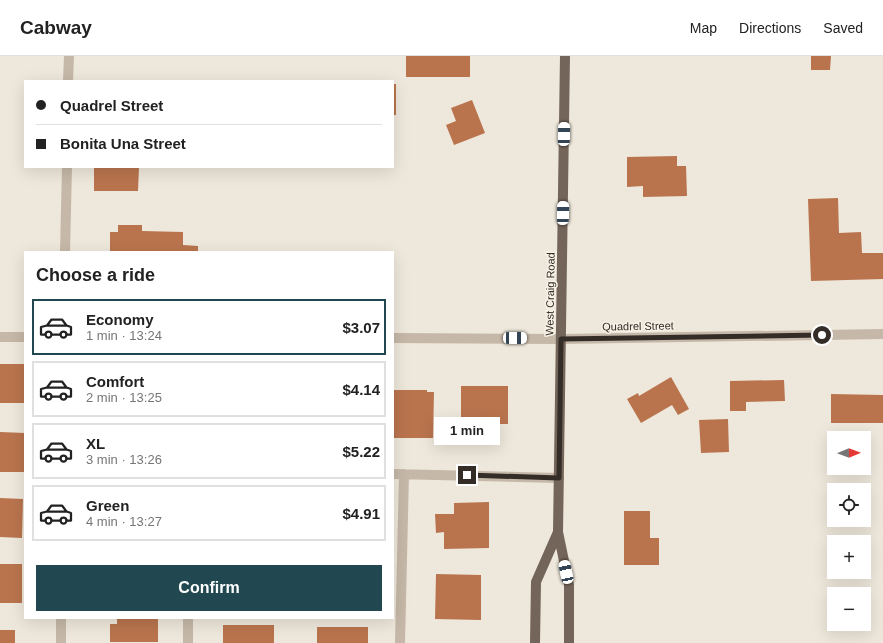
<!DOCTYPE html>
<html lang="en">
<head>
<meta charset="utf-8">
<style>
  :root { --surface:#fff; --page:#f6f6f6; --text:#222; --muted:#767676; --line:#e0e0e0; --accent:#214850 }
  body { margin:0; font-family:Helvetica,sans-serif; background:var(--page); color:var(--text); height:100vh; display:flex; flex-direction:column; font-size:15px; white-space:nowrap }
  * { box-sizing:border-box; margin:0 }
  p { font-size:13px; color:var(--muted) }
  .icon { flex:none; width:22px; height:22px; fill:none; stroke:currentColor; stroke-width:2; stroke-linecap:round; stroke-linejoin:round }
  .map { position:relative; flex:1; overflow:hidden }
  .side { position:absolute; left:24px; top:195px; width:370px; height:368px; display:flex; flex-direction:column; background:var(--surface); border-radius:0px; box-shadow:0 4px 16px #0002 }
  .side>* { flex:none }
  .guide { position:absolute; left:24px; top:24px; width:370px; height:88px; border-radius:0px; box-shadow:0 4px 16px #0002; display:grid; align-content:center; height:88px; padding:0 12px; background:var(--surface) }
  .needle { width:26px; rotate:89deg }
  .controls { position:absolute; left:827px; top:375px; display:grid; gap:8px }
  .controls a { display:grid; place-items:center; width:44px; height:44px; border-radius:0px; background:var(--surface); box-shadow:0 4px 16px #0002; font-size:20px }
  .end { position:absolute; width:18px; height:18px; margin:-9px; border:5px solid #332c27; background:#fff; box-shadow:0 0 0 2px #fff }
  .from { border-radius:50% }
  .bubble { position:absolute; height:28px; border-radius:0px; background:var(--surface); box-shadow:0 4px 16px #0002; font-size:13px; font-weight:600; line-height:28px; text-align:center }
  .car { position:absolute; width:12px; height:24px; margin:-12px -6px; border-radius:5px; box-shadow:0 0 3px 1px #0007; background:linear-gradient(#fff 24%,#345 0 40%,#fff 0 76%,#345 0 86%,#fff 0) }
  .guide b { display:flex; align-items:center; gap:14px; height:38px; font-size:15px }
  .guide b+b { border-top:1px solid var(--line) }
  .guide i { width:10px; height:10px; background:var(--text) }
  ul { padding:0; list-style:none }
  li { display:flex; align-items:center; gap:12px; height:56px; margin:0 8px 6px; padding:0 4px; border:2px solid var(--line); border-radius:0px }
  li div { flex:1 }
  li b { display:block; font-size:15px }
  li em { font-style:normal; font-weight:600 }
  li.current { border-color:var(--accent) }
  li>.icon { width:36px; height:36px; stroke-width:1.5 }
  h2 { padding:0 12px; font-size:18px; line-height:48px }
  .cta { display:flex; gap:8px; margin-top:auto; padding:8px 12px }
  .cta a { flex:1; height:46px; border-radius:0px; background:var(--accent); color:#fff; font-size:16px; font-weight:600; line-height:46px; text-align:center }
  header { display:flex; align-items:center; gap:24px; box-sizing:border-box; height:56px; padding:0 20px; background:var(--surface); border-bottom:1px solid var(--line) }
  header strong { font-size:19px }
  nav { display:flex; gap:22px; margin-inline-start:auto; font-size:14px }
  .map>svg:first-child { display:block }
</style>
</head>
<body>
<header>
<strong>Cabway</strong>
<nav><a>Map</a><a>Directions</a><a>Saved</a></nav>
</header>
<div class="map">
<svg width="883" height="587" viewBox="0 0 883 587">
  <rect width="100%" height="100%" fill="#eee7db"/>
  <path fill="#b9744e" d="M406,0h64v21h-64z
    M811,0h20l-1,14h-19z
    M393,28h3v31h-3z
    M472,44l13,33 -31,12 -8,-20 10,-4 -5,-13z
    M677,100v10h9l1,30 -44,1v-11l-16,1v-30z
    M94,111h45l-1,24h-44z
    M838,142l1,35 22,-1 1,21h21v26l-72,2 -3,-82z
    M118,169h24v6l41,1v13l15,1v6h-88v-20h8z
    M0,308h25v39h-25z
    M671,321l18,32 -11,6 -6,-10 -31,18 -14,-24 11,-6 1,3z
    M784,324l1,21 -39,1v9h-16v-30z
    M461,330h47v38h-12l-1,17h-18v-8h-16z
    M393,334h34v2h7l-1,46h-40z
    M831,338l52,1v28h-52z
    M728,363l1,33 -28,1 -2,-33z
    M0,376l25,1v39h-25z
    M0,442l23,1 -1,39 -22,-1z
    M489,446v46l-45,1v-17l-8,1 -1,-19h19v-11z
    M624,455h26v27h9v27h-35z
    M0,508h22v39h-22z
    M436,518l45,1v45l-46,-1z
    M117,562h41v24h-48v-18h7z
    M223,569h51v18h-51z
    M317,571h51v16h-51z
    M0,574h15v13h-15z"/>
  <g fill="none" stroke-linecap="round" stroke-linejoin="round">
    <path stroke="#c5b8a8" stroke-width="10" d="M68,25l1,-25
      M65,196l2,-85
      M0,281h25
      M393,282l168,1 322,-5
      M393,418l166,4
      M61,587v-25
      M188,587v-25
      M400,587l4,-169"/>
    <path stroke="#73655a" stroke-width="10" d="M565,0l-7,476 11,53v58
      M535,587l1,-61 22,-50"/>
  </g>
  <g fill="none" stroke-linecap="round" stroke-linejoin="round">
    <path stroke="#332c27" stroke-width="5" d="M467,419l92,3 2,-139 261,-4"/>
  </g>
  <g text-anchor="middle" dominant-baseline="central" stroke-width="3" stroke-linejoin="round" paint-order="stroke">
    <g font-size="11" fill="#332c27" stroke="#f7f1e6">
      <text transform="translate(550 238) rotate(-89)">West Craig Road</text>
      <text transform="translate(638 270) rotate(-1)">Quadrel Street</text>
    </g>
  </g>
</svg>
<div class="controls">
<a><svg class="needle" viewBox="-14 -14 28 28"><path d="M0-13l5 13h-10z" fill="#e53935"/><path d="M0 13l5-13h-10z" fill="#767676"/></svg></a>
<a><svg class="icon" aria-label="locate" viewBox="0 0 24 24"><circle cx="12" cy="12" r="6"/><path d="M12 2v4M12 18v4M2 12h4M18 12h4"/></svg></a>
<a>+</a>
<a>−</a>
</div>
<i class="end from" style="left:822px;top:279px"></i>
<i class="end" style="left:467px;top:419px"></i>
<div class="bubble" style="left:434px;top:361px;width:66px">1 min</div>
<i class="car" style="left:564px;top:78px;rotate:1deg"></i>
<i class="car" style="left:563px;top:157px;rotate:1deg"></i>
<i class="car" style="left:515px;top:282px;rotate:90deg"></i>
<i class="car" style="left:566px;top:516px;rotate:348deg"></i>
<div class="guide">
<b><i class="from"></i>Quadrel Street</b>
<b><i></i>Bonita Una Street</b>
</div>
<section class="side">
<h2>Choose a ride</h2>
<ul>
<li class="current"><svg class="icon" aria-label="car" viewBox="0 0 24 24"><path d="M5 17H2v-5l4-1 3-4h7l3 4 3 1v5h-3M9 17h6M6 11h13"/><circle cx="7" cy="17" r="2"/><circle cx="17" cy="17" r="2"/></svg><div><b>Economy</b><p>1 min · 13:24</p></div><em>$3.07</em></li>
<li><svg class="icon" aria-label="car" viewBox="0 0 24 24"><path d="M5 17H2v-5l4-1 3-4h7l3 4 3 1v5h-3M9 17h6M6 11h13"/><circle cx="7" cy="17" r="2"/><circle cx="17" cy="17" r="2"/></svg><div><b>Comfort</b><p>2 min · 13:25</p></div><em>$4.14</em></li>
<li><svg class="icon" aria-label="car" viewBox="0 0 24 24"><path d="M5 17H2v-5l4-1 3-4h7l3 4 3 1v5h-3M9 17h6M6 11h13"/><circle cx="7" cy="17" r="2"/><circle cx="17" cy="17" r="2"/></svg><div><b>XL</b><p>3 min · 13:26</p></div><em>$5.22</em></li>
<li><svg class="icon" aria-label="car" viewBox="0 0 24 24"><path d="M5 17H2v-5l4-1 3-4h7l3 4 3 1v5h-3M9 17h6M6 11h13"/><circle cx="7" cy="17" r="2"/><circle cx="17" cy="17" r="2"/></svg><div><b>Green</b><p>4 min · 13:27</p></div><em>$4.91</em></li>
</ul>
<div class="cta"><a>Confirm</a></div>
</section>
</div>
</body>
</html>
